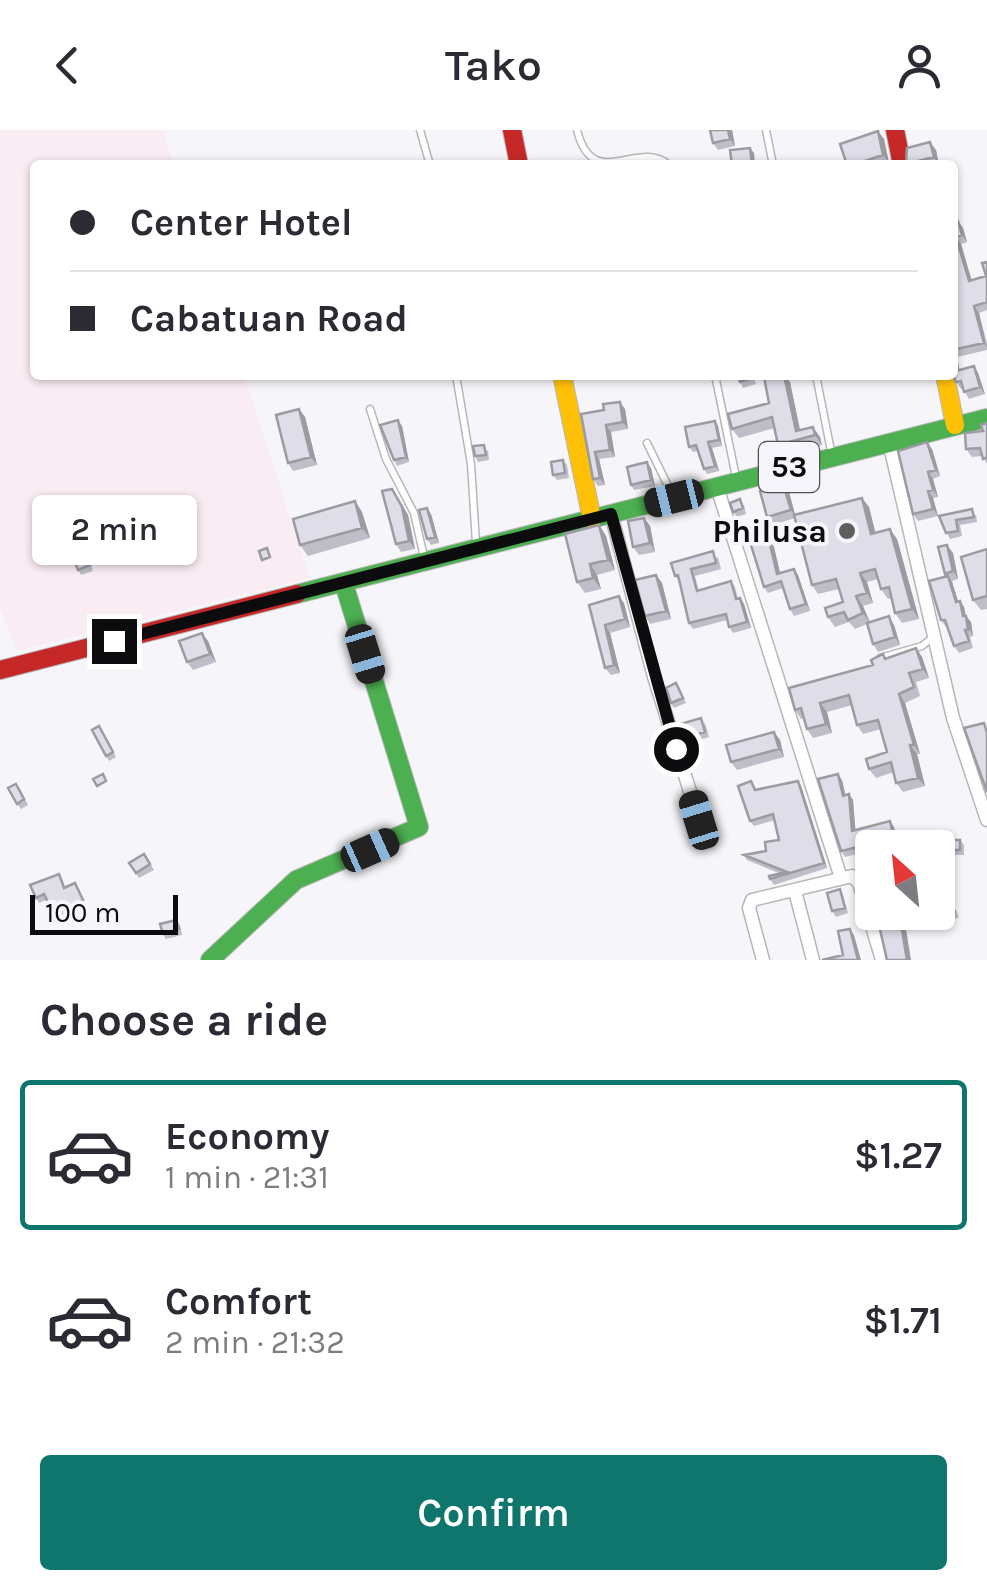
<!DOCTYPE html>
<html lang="en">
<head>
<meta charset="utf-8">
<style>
  :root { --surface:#fff; --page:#f2f2f3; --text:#2b2b33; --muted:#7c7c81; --line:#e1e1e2; --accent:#0f766e }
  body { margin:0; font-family:Karla,sans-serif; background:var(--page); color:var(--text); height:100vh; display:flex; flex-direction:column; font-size:38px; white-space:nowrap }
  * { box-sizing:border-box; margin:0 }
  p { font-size:32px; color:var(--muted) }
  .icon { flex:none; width:55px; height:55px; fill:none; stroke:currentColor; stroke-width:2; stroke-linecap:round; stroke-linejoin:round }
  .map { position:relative; height:830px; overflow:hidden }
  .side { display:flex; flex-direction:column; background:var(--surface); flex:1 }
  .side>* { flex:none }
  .banner { position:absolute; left:30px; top:30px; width:928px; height:220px; border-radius:10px; box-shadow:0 2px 8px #0004; display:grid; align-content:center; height:220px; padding:0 40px; background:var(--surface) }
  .needle { width:65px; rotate:333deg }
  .buttons { position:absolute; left:855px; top:700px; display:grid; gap:20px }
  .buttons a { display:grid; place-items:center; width:100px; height:100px; border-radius:10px; background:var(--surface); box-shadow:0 2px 8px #0004; font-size:50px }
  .scale { position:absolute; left:30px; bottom:25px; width:148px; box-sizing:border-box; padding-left:10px; border:5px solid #0c0c0e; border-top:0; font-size:28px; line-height:35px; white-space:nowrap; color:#0c0c0e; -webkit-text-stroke:8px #f5f5fb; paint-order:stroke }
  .end { position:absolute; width:45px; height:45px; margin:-22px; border:12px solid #0c0c0e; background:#fff; box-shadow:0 0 0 5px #fff }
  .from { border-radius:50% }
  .bubble { position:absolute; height:70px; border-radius:10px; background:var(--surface); box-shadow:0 2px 8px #0004; font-size:32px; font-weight:600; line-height:70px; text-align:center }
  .car { position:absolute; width:30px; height:60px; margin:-30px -15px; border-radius:12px; box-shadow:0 0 8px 2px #0007; background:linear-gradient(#222 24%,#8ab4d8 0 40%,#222 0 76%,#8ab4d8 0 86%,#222 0) }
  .banner b { display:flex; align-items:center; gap:35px; height:95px; font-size:38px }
  .banner b+b { border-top:2px solid var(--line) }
  .banner i { width:25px; height:25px; background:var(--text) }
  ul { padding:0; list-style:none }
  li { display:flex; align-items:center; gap:30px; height:150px; margin:0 20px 15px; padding:0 20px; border:5px solid transparent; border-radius:10px }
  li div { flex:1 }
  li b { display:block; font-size:38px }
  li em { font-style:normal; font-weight:600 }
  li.current { border-color:var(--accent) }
  li>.icon { width:90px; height:90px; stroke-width:1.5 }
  h2 { padding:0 40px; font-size:45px; line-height:120px }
  .action { display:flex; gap:20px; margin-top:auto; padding:20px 40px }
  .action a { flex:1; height:115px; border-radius:10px; background:var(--accent); color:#fff; font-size:40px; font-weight:600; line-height:115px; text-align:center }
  header { display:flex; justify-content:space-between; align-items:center; height:130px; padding:0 40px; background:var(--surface); font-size:45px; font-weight:600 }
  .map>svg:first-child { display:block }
</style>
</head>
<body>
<header><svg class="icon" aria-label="back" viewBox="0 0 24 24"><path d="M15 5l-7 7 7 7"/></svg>Tako<svg class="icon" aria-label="person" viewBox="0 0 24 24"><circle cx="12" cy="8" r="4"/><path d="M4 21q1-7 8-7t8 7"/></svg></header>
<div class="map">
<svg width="987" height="830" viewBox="0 0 987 830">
  <rect width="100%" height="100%" fill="#f6f6fa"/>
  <path fill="#faecf3" d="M0,0h163l11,35h-139v210h209l66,203 -293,73 -17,-42z"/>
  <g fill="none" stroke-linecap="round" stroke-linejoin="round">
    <defs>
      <path id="lane" d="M420,0l10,35
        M577,0c16,64 61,8 92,35
        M766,0l7,35
        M456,245l15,89 5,79
        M715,245l21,102
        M816,245l15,76
        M370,279l16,50 28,54 10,44
        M647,313l24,49
        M880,528l42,-12 10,-8"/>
      <path id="street" d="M889,312l64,276 34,102
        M717,357l124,391
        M611,384l43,163 45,143
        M795,761l18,69
        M763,830l-14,-52 3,-8 100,-24 7,7 23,77"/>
      <path id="fast" d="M297,464l690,-176
        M210,830l86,-80 123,-53 -75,-243"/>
      <path id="slow" d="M562,245l30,144
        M945,245l10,50"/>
      <path id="jam" d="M512,0l7,35
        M895,0l7,35
        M0,540l297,-76"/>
    </defs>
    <use href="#lane" stroke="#b7b7b9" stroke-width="9"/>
    <use href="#street" stroke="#b7b7b9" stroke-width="15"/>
    <use href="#fast" stroke="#b7b7b9" stroke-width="20"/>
    <use href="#slow" stroke="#b7b7b9" stroke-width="20"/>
    <use href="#jam" stroke="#b7b7b9" stroke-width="20"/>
    <use href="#lane" stroke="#fefefe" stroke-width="6"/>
    <use href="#street" stroke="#fefefe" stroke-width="12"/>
    <use href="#fast" stroke="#4caf50" stroke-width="18"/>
    <use href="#slow" stroke="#ffc107" stroke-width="18"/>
    <use href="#jam" stroke="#c62828" stroke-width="18"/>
  </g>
  <path fill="#bfbec8" d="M710,0h22l3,16 -17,4 -5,-7z
    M884,9l5,24 -6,2h-36z
    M936,20l3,15 -33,-1z
    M958,91l5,7 4,14 -6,2 10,37 15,-5 1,-14v48l-8,3 8,31v6l-30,7 2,13 15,-4 4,7 7,21 -16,5 -6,-10h-2l-5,-7 -4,-10v-149z
    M737,245h16l3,9 -13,4z
    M888,245h13v2l-10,2z
    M790,252l10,48 20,7 2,8 -37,9 -7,-9 -3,-17 -36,10 -7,-9 37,-26z
    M299,279l6,8 12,48 -24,6 -5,-8z
    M625,279l3,20 -17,3 4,25 -16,2 6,26 -7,1 -5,-7 -12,-65z
    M715,291l3,5 4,20 -10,2 7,23 -12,3 -3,-5 -6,-18 -5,1 -4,-5z
    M987,293v41l-5,-8 -10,1 -6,-8 17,-18z
    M402,296l7,36 -12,4 -3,-6z
    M932,319l8,27 -7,3 5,18 -5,1 5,18 -20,5 -5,-7z
    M488,320l1,10 -11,2 -3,-6z
    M563,330l4,5 2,13 -12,2 -4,-5z
    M651,338l4,18 -21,4 -3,-5z
    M783,354l6,8 6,23 74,-8 6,26 22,6 22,80 -17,4 -7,-10 -3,-15 -4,1 -7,-10 -3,-10 -11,3 6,21 -10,3 7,16 24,3 6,20 -22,7 -5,-8 -6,-20 -12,5 -6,-7 -14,5 -7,-10 15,-15 -4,-13 -21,5 -6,-9 -17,-67 -22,7 -6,-8z
    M398,367l10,18 7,34 -14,3 -5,-8z
    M355,371l7,11 8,26 -62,18 -8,-11z
    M744,375l2,9 -9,3 -4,-5z
    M431,384l8,29 -8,2 -4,-6z
    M976,385l1,7 -17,3 2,11 -12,3 -11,-23z
    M644,388l6,8 5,26 -16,3 -6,-8z
    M60,390l6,16 -10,4 -4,-6z
    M599,395l7,11 9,34 -18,5 4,14 -16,4 -8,-11z
    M769,410l5,7 6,26 18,2 12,36 -16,5 -4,-7 -7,-21 -15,5 -4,-6z
    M86,419l7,22 -12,4 -3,-5z
    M987,419v60l-6,1 -8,-10z
    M953,423l5,26 -6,2 6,20h2l4,6 2,9 5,6 2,14 -3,1 3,11 -14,5 -5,-7 -7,-20 -1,1 -5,-7 6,-44 -2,-2z
    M718,427l3,12 -26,7 4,15 32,-10 4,6 3,12 6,5 7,24 -18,5 -4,-6 -2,-7 -34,9 -4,-6 -9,-41 -5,-6z
    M656,445l6,8 9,36 -21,5 -5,-8z
    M624,473l6,24 -20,6 10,40 -9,2 -6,-7 -16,-63z
    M208,511l8,21 -23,8 -6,-8z
    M916,518l6,9 7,21 -13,4 4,14 -15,7 15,51h-3l8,32 -22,6 -7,-9 -2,-11 -18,6 -7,-9 18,-17 -6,-23 -18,5 -6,-9 -5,-20 -25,7 5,21 -19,5 -6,-9 -3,-11 -3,1 -6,-9 78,-45 10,-11 3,4z
    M680,559l6,14 -12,5 -3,-5z
    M705,593l4,14 -23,7 -4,-5z
    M92,600l10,1 14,26 -7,4z
    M774,602l6,8 4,17 -47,13 -6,-8z
    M842,650l3,15 4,-1 4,6 2,30 39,-3 5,21h-27v5l-5,2 -2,-3 -20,5 -4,-6z
    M801,656l26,82 -53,17 -4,-6 11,-5 -34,-14 -3,-5 22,-4 13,-11 -4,-20 -21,6 -4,-5 5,-34 1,3z
    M20,659l8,16 -7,4 -4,-5z
    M960,710l4,5v10h-17l-4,-5z
    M144,724l10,16 -15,8 -10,-15z
    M938,744l21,43 -12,6 -9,-17z
    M62,748l3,9 10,-4 11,22 -30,13 -10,-18 -7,3 -3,-5z
    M840,759l3,6 5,18 -12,4 -4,-6z
    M176,790l4,5 2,10 -16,4 -3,-5z"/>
  <path fill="#9b9ba2" d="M728,0h4l3,16 -5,-7z
    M878,1l6,8 5,24 -6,-8z
    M930,12l6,8 3,15 -5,-8z
    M750,18l4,5 1,12 -3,-1z
    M953,51l5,32 -5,-8z
    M958,91l5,7 4,14 -5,-7z
    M956,107l5,7 13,44 -5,-7z
    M974,176l5,7 8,35 -3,-5z
    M952,220l5,7 4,21 -5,-7z
    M974,236l4,7 7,21 -5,-7z
    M784,245l6,7 12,58 -6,-9z
    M620,272l5,7 3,20 -5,-7z
    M299,279l6,8 12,48 -6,-8z
    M398,290l4,6 7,36 -3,-5z
    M715,291l3,5 4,20 -3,-6z
    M606,295l5,7 4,25 -5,-7z
    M813,297l7,10 2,8 -7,-10z
    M708,312l4,6 7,23 -4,-5z
    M927,312l5,7 8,27 -4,-6z
    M595,322l4,7 6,26 -5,-7z
    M647,332l4,6 4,18 -4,-6z
    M928,342l5,7 5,18 -5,-7z
    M783,354l6,8 7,26 -5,-8z
    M392,359l16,26 7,34 -6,-8z
    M928,361l5,7 5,18 -5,-7z
    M862,368l7,9 9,36 -7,-9z
    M355,371l7,11 8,26 -8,-10z
    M427,378l4,6 8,29 -4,-6z
    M644,388l6,8 5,26 -5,-9z
    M599,395l7,11 9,34 -7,-10z
    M890,399l7,10 22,80 -7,-10z
    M769,410l5,7 8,34 -5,-7z
    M947,415l6,8 5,26 -5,-8z
    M590,434l7,11 4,14 -8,-11z
    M794,439l4,6 12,36 -4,-7z
    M860,443l7,9 6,21 -6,-10z
    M656,445l6,8 9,36 -5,-8z
    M948,446l4,6 8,26 -4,-6z
    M619,466l5,7 6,24 -5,-8z
    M856,466l7,10 7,17 -7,-10z
    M740,468l4,6 7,24 -4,-6z
    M960,471l4,6 3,15 -1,-6 5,6 2,14 -10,-20z
    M889,486l5,9 6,20 -5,-8z
    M605,495l5,8 10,40 -6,-8z
    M202,503l6,8 8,21 -6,-8z
    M916,518l6,9 7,21 -6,-9z
    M899,564l6,9 15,51 -6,-9z
    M820,573l7,9 5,21 -6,-9z
    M774,602l6,8 4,17 -5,-8z
    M910,615l7,9 8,32 -7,-8z
    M838,644l4,6 5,21 -4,-5z
    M798,651l3,5 26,82 -3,-5z
    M849,664l4,6 3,36 -4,-5z
    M890,691l4,6 5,21h-3z
    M899,782h1l5,11 6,37h-4z
    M850,799l4,6 7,25h-3z"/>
  <path fill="#dedde8" stroke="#9b9ba2" stroke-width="2.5" d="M710,0h18l2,9 -17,4z
    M878,1l5,24 -30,10h-6l-7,-21z
    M930,12l4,15 -28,7 1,-16z
    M750,18l2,16 -20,1 -2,-15z
    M958,91l4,14 -6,2 13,44 17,-5 -4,-13 5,-1v40l-13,4 10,37 -32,7v-127z
    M952,221l4,20 18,-5 6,21 -16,5 -3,-11 -5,1 -4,-10z
    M737,245h14l1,3 -12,4z
    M774,245h10l12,56 17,-4 2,8 -37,10 -6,-28 -40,12 -4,-15 41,-11 -5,-26z
    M620,272l3,20 -17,3 4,25 -15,2 5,26 -7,1 -12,-65 23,-4 -1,-6z
    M299,279l12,48 -23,6 -12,-48z
    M398,290l8,37 -12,3 -14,-35z
    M715,291l4,19 -11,2 7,24 -11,3 -8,-24 -7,2 -4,-20z
    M987,293v34l-4,2 -3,-11 -14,1 -1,-16 18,-2 -2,-6z
    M927,312l9,28 -8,2 5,18 -5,1 5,18 -20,5 -15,-63z
    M484,315l2,10 -11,1 -2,-10z
    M563,330l2,13 -12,2 -2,-13z
    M647,332l4,18 -20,5 -4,-18z
    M783,354l8,26 -24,7 -7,-26z
    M392,359l10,18 7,34 -13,3 -14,-53z
    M862,368l9,36 19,-5 22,80 -17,4 -6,-26 -8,2 -6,-20 -15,4 7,20 -11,3 7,17 -15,7 -4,-8 -16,5 -3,-9 18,-6 -7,-23 -24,6 -18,-70z
    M740,369l3,9 -10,4 -3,-9z
    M355,371l7,27 -62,17 -7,-26z
    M427,378l8,29 -8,2 -8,-29z
    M972,379l2,8 -18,3 2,11 -12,2 -7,-17z
    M56,385l6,16 -10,3 -5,-16z
    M644,388l6,25 -17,4 -5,-26z
    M599,395l9,35 -18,4 3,14 -16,4 -12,-48z
    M769,410l8,34 17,-5 12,35 -16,5 -9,-28 -17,6 -13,-42z
    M82,413l8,22 -12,5 -8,-22z
    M947,415l6,26 -8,3 -7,-27z
    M267,418l3,9 -8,3 -3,-9z
    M987,419v47l-14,4 -12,-43z
    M713,421l3,12 -25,6 6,22 34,-10 5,18 4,-1 7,24 -18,5 -3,-13 -37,9 -11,-48 -3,1 -4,-13z
    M656,445l10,36 -21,5 -10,-36z
    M948,446l8,26 4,-1 3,15h3l2,14h-3l4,11 -15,5 -9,-26h-4l-12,-39z
    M619,466l6,23 -20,6 9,40 -9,3 -16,-63z
    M889,486l6,21 -22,7 -6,-21z
    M202,503l8,21 -23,8 -8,-21z
    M916,518l7,21 -14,4 5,14 -15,7 15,51h-4l8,33 -22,5 -5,-21 -22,7 -3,-10 21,-7 -9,-32 -21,5 -8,-30 -29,8 6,21 -19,5 -6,-21 -6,2 -6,-22 84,-23 -2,-5 12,-6 2,5z
    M676,553l7,15 -12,5 -5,-15z
    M701,588l4,14 -23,7 -5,-14z
    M984,593l3,10v59l-23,-64z
    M99,596l14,26 -7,4 -14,-26z
    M774,602l5,17 -48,13 -5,-17z
    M103,644l3,7 -9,5 -4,-7z
    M838,644l5,22 6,-2 3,37 38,-10 6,27h-18v-3l-16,4v-3l-21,5 -23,-72z
    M751,651l4,9 43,-9 26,82 -54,16 -1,-3 18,-4 -43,-17 22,-4 -1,-9 14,-2 -6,-26 -23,7 -12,-35z
    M16,654l8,15 -7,5 -9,-16z
    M943,710h17v10h-17z
    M144,724l6,10 -14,9 -7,-10z
    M872,743v17l-2,1 -5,-16z
    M59,744l5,14 11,-5 8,17 -30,13 -9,-19 -8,4 -6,-13z
    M938,746l17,36 -11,5 -6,-11z
    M840,759l5,19 -13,3 -5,-18z
    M876,782h23l8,48h-20z
    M176,790l3,9 -16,5 -3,-10z
    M850,799l8,31h-36l21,-5 -5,-24z"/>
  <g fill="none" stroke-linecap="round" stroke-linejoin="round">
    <path stroke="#0c0c0e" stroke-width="12" d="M114,511l497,-127 65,235"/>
  </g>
  <circle fill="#5e5e61" stroke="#f5f5fb" stroke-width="4" cx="847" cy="401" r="10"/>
  <g text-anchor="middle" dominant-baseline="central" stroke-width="8" stroke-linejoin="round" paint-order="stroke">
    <rect fill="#f5f5fb" stroke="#525255" stroke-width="2.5" x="759" y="312" width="60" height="50" rx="8"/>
    <g font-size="30" font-weight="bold" fill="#0c0c0e">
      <text x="789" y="337">53</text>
    </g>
    <g font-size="32" font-weight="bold" fill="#0c0c0e" stroke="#f5f5fb" text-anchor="end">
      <text x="827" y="401">Philusa</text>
    </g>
  </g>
</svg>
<div class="buttons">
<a><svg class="needle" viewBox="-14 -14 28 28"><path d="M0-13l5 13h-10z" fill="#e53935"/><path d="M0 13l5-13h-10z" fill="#7c7c81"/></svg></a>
</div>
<div class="scale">100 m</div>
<i class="end from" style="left:676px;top:619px"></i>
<i class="end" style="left:114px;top:511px"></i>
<div class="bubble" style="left:32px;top:365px;width:165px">2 min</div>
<i class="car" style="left:674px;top:368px;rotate:256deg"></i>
<i class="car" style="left:365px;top:524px;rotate:163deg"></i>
<i class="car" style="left:699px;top:690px;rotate:343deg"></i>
<i class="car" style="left:370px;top:720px;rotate:66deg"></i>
<div class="banner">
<b><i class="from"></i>Center Hotel</b>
<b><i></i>Cabatuan Road</b>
</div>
</div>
<section class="side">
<h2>Choose a ride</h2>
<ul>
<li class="current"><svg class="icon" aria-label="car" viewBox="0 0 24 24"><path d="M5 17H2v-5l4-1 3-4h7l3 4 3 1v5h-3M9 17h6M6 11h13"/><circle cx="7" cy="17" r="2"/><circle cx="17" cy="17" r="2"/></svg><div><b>Economy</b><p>1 min · 21:31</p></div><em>$1.27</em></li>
<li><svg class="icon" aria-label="car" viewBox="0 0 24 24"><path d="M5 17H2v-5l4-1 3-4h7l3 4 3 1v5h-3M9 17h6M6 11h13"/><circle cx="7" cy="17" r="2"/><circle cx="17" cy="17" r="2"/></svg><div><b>Comfort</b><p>2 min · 21:32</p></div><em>$1.71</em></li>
</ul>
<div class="action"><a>Confirm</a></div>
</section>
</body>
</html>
